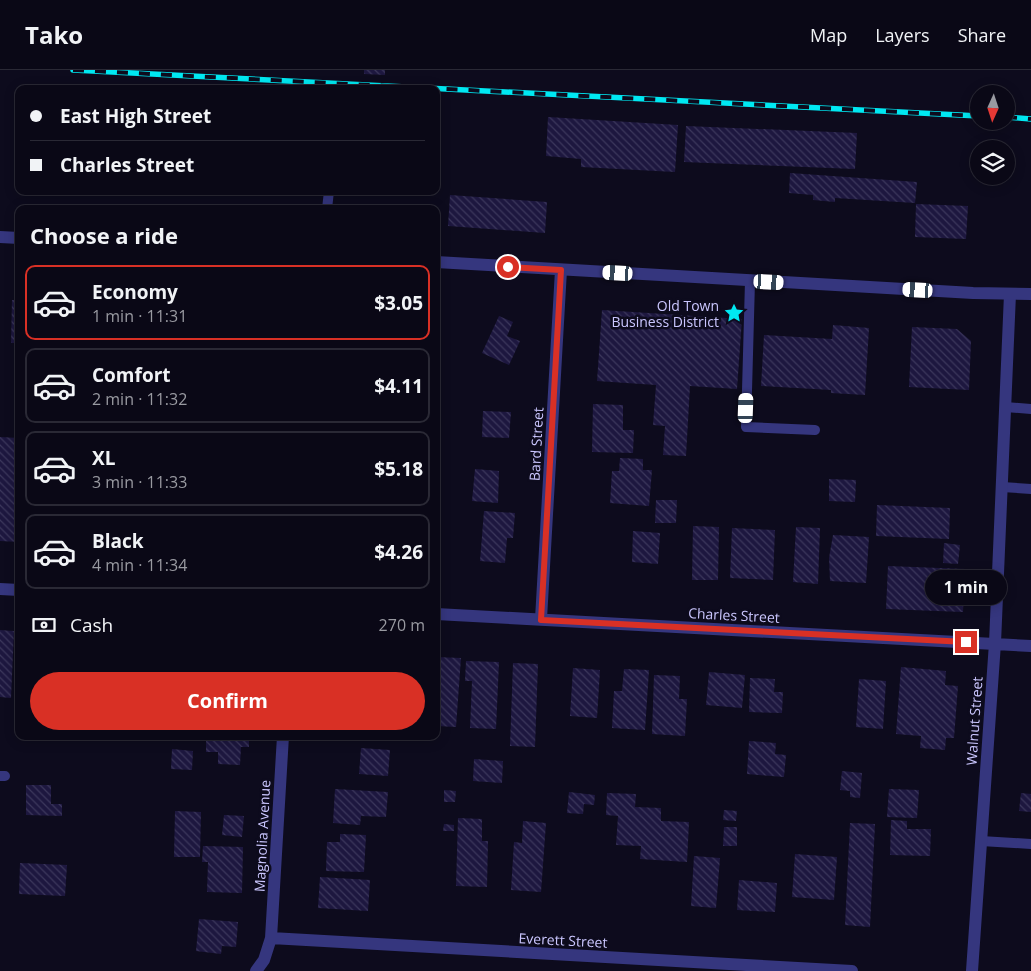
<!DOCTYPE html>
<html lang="en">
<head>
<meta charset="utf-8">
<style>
  :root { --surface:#0a0816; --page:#181623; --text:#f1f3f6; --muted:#999aa1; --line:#2a2935; --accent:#d93025 }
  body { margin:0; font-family:"Open Sans",sans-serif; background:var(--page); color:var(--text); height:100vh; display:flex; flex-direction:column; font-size:19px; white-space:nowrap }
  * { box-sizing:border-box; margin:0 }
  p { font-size:16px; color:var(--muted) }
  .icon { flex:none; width:28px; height:28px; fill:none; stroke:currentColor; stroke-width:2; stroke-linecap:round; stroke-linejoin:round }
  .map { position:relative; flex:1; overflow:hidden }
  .panel { position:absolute; left:15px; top:135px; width:425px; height:535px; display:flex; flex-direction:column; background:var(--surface); border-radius:10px; box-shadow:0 2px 12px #0003,0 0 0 1px var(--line) }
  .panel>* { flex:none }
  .guide { position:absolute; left:15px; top:15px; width:425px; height:110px; border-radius:10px; box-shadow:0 2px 12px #0003,0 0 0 1px var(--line); display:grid; align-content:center; height:110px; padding:0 15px; background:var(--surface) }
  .needle { width:32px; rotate:183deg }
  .tools { position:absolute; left:970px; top:15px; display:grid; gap:10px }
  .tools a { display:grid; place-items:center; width:45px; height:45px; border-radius:50%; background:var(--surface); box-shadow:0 2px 12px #0003,0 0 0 1px var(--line); font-size:25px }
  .end { position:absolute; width:22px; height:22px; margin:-11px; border:6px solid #d93025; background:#fff; box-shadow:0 0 0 2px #fff }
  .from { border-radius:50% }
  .bubble { position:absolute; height:35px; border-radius:18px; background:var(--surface); box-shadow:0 2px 12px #0003,0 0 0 1px var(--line); font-size:16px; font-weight:700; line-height:35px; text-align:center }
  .car { position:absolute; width:15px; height:30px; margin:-15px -8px; border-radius:6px; box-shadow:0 0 4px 1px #0007; background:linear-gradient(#fff 24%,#345 0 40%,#fff 0 76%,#345 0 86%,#fff 0) }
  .guide b { display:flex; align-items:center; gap:18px; height:48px; font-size:19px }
  .guide b+b { border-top:1px solid var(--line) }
  .guide i { width:12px; height:12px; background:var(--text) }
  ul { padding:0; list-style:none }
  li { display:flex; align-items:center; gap:15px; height:75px; margin:0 10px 8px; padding:0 5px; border:2px solid var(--line); border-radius:10px }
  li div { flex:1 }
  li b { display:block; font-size:19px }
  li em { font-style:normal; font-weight:700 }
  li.on { border-color:var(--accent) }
  li>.icon { width:45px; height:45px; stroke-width:1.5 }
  h2 { padding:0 15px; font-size:22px; line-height:60px }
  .pay { display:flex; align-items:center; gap:12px; height:55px; padding:0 15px; font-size:19px }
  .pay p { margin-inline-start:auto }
  .primary-button { display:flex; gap:10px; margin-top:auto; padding:10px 15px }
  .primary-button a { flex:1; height:58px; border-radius:30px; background:var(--accent); color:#fff; font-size:20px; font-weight:700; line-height:58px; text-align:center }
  header { display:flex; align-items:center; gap:30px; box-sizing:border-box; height:70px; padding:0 25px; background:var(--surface); border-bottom:1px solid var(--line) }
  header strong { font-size:24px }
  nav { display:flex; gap:28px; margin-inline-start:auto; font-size:18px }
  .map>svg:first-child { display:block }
</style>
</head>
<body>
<header>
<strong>Tako</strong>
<nav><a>Map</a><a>Layers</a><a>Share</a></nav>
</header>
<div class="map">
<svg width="1031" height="901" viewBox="0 0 1031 901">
  <defs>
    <pattern id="building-back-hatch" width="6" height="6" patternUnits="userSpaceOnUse" patternTransform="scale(1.25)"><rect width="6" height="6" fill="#1d173f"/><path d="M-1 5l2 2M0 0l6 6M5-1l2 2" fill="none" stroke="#3c375c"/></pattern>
  </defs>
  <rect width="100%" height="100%" fill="#0d0b1d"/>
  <path fill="url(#building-back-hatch)" d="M364,0h21v5l-21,-1z
    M548,47l130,8 -3,47 -94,-5v-8l-35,-3z
    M686,56l171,7 -2,36 -171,-7z
    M790,103l127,9 -2,21 -80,-5v4l-22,-2v-5l-24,-2z
    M450,125l97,7 -2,31 -97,-7z
    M916,134l52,2 -2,33 -51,-2z
    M12,230h7v43h-8z
    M602,240l140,9 -5,70 -47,-3 -4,70 -23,-1 2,-29 -12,-1 3,-40 -59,-4z
    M499,246l14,6 -6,14 13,5 -11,24 -27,-12z
    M833,255l36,3 -4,67 -34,-2v-3l-70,-4 3,-51 68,4z
    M912,257l45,2 14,12 -2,49 -60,-3z
    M593,334l30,1v25h11l-1,23 -41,-1z
    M483,341l28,1 -2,26 -27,-1z
    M0,367l19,1v104l-19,-1z
    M620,388l23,1v11h9l-3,36 -39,-3 2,-32h7z
    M475,399l24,2 -1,32 -26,-2z
    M829,409l27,1 -1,22 -26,-1z
    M656,430h21l-1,23h-21z
    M877,435l73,3 -1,31 -73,-3z
    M484,441l31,2 -2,25h-6l-2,25 -25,-2z
    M693,456l26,1 -1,53h-26z
    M796,457l24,1 -2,56 -25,-2z
    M732,458l43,2 -2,50 -43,-2z
    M633,461l27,2 -2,31 -26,-2z
    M833,465l36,2 -3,46 -36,-2 -1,-23z
    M944,473l16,2 -2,19 -15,-1z
    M888,496l77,3 -2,43 -77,-3z
    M0,560l14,1 -3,67 -11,-1z
    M436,587l25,1 -5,69 -20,-1z
    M466,591l33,1 -3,67 -26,-1 2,-47h-7z
    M513,593l25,1 -3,83 -25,-1z
    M901,597l45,4 -1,14 13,1 -4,52h-8l-1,12 -25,-2 1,-12 -25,-2z
    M573,598l27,2 -3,48 -27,-2z
    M624,599l25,1 -4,60 -33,-2 2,-37h8z
    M709,602l36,3 -3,33 -36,-3z
    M654,605l26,1 -1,23h8l-2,37 -33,-2z
    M750,608l25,1 -1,13h9l-1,21 -33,-1z
    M859,609l27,2 -3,48 -27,-2z
    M206,666h43v11h-8l-1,18 -22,-1v-12h-12z
    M749,671l27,2 -1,11 11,1 -2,22 -37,-3z
    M361,678l29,2 -2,26 -29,-2z
    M172,679l21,2 -1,19 -21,-1z
    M474,689l29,2 -1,22 -29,-2z
    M842,701l20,2 -2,25 -10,-1v-6l-10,-1z
    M26,715h25v19h11v12l-36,-1z
    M335,719l53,3 -2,25 -25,-1 -1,9 -27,-2z
    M889,719l30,1 -2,28 -30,-1z
    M444,720l12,1 -1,11h-11z
    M569,722l26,3 -1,10 -10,-1 -1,10 -16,-1z
    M607,723l29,1 -1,13 26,1v13l28,1 -2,40 -47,-3 1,-13 -25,-1 2,-29 -12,-1z
    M1021,723l10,1v18l-12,-1z
    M724,740l13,1 -1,10 -13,-1z
    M175,741l26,1 -1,45h-26z
    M224,745l20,1 -2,21 -20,-2z
    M458,748l24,1v22h6l-1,46 -31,-1z
    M891,750l16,1v8h24l-1,27 -40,-1z
    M523,751l23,2 -5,69 -30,-2 3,-48 8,1z
    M850,753l25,1 -5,103 -25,-2z
    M444,754l10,1v6h-11z
    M724,757h13v19h-14z
    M340,764l26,1 -2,37 -38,-1 1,-29h13z
    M203,776l40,1 -1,46 -35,-1 1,-30h-6z
    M795,784l42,3 -3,43 -42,-3z
    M694,786l26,2 -4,50 -25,-2z
    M20,793l47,2 -2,31 -46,-2z
    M320,807l50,3 -2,31 -50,-3z
    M739,810l38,3 -2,29 -38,-2z
    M199,849l39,3 -2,25 -14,-1 -1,8 -25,-3z"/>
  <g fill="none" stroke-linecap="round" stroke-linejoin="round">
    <path stroke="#35367e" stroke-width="10" d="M327,139l2,-18
      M750,211l-4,146 69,3
      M1005,337l26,2
      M1002,417l29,2
      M0,706h5
      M981,771l50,3"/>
    <path stroke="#35367e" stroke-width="12" d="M0,519l19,1
      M436,544l595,32
      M541,549l20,-349
      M271,868l581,33
      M256,901l8,-11 7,-22 12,-202
      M972,901l23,-328 15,-349"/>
    <path stroke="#35367e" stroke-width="12" d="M0,167l19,1
      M436,192l537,31 58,1"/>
    <defs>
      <path id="rail" d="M73,0l906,46
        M1006,47l25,2"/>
    </defs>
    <use href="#rail" stroke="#00e8f2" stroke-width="5.5"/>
    <use href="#rail" stroke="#0d0b1d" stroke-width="4" stroke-dasharray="11" stroke-linecap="butt"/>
  </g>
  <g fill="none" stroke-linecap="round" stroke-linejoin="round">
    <path stroke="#d93025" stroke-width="6" d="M508,197l53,3 -20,350 425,22"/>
  </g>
  <defs>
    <symbol id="sight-bare" viewBox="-9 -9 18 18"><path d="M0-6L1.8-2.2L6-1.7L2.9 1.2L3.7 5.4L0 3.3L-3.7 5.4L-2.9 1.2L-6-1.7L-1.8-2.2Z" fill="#00e8f2" stroke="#0d0b1d" stroke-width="2.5" paint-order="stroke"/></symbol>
  </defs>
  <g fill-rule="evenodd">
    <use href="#sight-bare" x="720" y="229" width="28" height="28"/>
  </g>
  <g text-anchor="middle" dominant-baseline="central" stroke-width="5" stroke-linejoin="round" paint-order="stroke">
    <g font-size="14" fill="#cbc7ff" stroke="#0d0b1d" text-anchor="end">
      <text x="719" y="235">Old Town<tspan x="719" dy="16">Business District</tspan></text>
    </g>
    <g font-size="14" fill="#cbc7ff" stroke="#0d0b1d">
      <text transform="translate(536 374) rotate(-87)">Bard Street</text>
      <text transform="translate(734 545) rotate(3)">Charles Street</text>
      <text transform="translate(974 651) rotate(-86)">Walnut Street</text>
      <text transform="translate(262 766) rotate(-87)">Magnolia Avenue</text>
      <text transform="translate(563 870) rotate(3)">Everett Street</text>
    </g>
  </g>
</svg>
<div class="tools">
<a><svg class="needle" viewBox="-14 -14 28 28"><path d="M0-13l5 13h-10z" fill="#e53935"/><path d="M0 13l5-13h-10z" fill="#999aa1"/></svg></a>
<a><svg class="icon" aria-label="layers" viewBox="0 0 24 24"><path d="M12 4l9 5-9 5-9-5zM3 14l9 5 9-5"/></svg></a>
</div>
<i class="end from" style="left:508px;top:197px"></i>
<i class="end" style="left:966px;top:572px"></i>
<div class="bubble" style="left:925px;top:500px;width:82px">1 min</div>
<i class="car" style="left:618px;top:203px;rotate:273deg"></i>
<i class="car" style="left:769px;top:212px;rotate:93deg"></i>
<i class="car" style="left:918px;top:220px;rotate:273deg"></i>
<i class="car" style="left:746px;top:338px;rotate:2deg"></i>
<div class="guide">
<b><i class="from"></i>East High Street</b>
<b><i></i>Charles Street</b>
</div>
<section class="panel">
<h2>Choose a ride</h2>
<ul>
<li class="on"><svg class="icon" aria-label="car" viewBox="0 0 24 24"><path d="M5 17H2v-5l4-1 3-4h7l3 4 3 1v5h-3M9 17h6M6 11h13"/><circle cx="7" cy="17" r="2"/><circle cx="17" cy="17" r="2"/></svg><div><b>Economy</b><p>1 min · 11:31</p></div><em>$3.05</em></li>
<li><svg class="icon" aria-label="car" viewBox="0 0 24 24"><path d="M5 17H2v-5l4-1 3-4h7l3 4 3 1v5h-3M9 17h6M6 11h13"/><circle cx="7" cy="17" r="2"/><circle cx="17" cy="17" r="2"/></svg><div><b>Comfort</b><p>2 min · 11:32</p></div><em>$4.11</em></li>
<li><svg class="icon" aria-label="car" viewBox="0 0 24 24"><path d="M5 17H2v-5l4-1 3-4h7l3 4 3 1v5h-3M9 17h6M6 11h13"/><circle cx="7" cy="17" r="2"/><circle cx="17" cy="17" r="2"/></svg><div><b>XL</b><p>3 min · 11:33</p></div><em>$5.18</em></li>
<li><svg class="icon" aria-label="car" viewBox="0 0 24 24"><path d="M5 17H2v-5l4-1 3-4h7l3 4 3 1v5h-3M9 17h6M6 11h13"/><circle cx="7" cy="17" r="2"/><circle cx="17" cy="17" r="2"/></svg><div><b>Black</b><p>4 min · 11:34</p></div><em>$4.26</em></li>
</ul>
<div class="pay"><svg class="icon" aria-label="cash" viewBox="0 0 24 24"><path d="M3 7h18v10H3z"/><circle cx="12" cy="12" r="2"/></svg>Cash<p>270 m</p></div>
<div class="primary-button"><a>Confirm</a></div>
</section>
</div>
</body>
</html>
